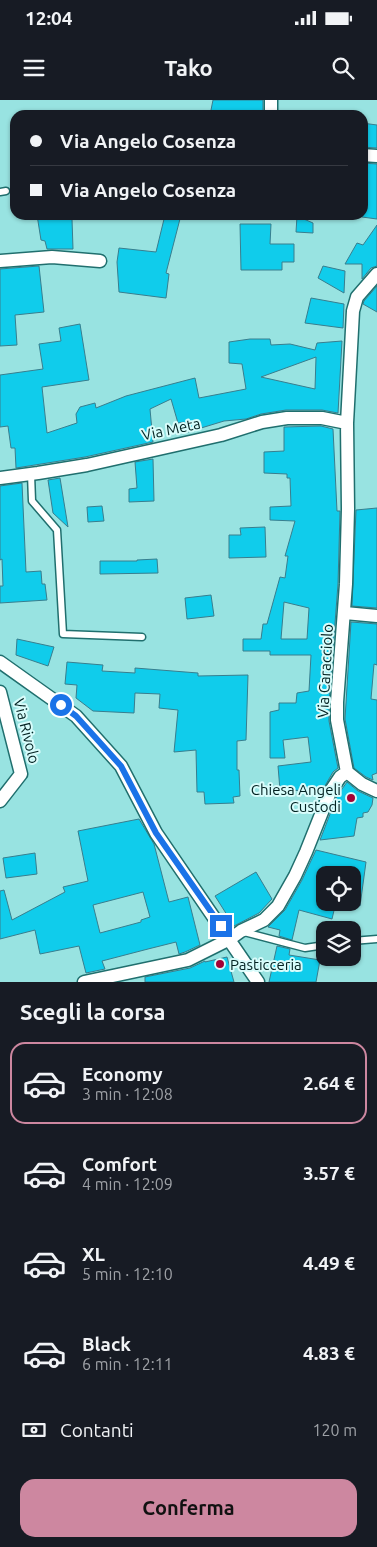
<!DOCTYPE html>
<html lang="it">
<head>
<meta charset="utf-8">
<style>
  :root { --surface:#171b24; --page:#20242c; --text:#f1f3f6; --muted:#9ea1a6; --line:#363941; --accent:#cd87a0 }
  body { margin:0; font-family:Ubuntu,sans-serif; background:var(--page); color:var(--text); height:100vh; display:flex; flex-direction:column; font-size:19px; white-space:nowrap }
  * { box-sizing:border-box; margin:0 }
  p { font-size:16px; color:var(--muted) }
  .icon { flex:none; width:28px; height:28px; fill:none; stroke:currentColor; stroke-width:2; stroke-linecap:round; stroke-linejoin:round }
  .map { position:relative; height:882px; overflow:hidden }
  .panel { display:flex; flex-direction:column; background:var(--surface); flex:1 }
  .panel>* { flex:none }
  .banner { position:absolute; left:10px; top:10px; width:358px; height:110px; border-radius:15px; box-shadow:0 1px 4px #0004; display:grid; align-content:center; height:110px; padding:0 20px; background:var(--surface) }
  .tools { position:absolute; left:316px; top:766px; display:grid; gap:10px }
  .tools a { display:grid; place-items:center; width:45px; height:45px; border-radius:10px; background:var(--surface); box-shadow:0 1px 4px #0004; font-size:25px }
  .end { position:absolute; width:22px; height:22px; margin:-11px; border:6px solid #1a73e8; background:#fff; box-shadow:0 0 0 2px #fff }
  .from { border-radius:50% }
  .banner b { display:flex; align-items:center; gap:18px; height:48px; font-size:19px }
  .banner b+b { border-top:1px solid var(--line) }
  .banner i { width:12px; height:12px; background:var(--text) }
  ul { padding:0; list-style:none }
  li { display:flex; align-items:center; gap:15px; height:82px; margin:0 10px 8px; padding:0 10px; border:2px solid transparent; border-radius:15px }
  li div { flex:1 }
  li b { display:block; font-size:19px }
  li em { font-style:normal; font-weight:700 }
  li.active { border-color:var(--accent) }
  li>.icon { width:45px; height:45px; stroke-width:1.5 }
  h2 { padding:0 20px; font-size:22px; line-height:60px }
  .pay { display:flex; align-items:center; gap:12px; height:55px; padding:0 20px; font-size:19px }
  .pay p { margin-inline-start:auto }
  .button { display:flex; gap:10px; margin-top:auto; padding:10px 20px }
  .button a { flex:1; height:58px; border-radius:15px; background:var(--accent); color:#111; font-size:20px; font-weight:700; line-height:58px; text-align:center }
  .status { display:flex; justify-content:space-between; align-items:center; height:35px; padding:0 25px; background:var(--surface); direction:ltr }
  .status svg { height:14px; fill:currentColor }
  header { display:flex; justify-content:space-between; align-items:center; height:65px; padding:0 20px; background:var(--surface); font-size:22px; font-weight:700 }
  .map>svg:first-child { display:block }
</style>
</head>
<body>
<div class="status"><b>12:04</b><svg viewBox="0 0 49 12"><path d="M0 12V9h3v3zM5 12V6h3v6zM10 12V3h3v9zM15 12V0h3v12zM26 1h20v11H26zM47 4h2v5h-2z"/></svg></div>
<header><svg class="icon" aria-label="menu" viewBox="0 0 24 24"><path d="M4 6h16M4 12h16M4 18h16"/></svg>Tako<svg class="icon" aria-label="search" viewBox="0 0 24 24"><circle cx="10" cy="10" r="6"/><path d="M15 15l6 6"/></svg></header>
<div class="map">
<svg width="377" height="882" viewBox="0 0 377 882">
  <rect width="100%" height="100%" fill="#98e3e1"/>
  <path fill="#10cceb" stroke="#387e8e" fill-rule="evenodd" d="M213,0h50v15h-53z
    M362,23l15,2v23l-15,-1z
    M362,63l15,1v55l-15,-2z
    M37,115h33l1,4h1l1,30h-26l-2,-8 -4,-1z
    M165,115h16l-15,58 3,1 -3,24 -47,-6 -2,-30 2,-14 37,4z
    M297,116l16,7v10l-17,-1z
    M240,124h31l-1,20h24v18h-12v8h-41z
    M377,125v41l-6,2 -9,11v-15h-17l12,-21 6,2z
    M39,166l5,46 -29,3 2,30 -17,1v-77z
    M323,166l22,5 -1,22 -26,-15z
    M377,186v26l-14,-8 1,-3z
    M311,198l33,6 -1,24 -38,-5z
    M80,224l9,56 -47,7 5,46 30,-10 -1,-9 4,-7 15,-4 1,5 30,-12 69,-18 4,20 47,-9 -4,-25 -13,-1v-21l21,-3h20l1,6 19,-1 25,6 2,-7 25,-2 -4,72 -16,-3h-36l-25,4 -15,5 -22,2 -36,11 -4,-10 -6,1 -7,-24 -21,10 3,33 -68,15 -69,11 -1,-20h-4l-3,-22 -8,1v-52l43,-6 -4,-25 22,-3 -2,-13zM316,257l-1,32 -54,-12z
    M321,326l12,3 4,82h3l-2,73 -9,118v19l9,47 -5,4 -11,19 -42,-1 -2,-24 33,-4 -3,-25 -25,3 2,18h-15v-46l9,-2v-7h17l1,-10 12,-2 2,-36h-41v-4h-27v-12h18l2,-15h4l13,-47 5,1 3,-22h-3l10,-35 -25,-1v-13l21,-1 -1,-28h-3v-4l-23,-1v-21l20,-1v-24zM284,502l25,6 -2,31h-26z
    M153,359l1,42 -25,1v-13l8,-1 -2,-26z
    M60,378l8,49 -15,-14 -5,-33z
    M22,383l4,89 15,-1 1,13h3l2,16 -47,3v-17h3l-1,-27 -2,1v-74z
    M102,406l2,15 -16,1 -1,-15z
    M377,408v100l-25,-2 4,-96z
    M265,427l1,30 -37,1v-23h12l-1,-7z
    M157,459l1,14 -58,1v-13h37v-1z
    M211,495l3,21 -27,3 -2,-21z
    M351,522l26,2v41l-3,-1 -3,35 6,1v73l-5,2 1,5 -7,-3 -12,-9 -9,-49z
    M17,539l37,8 -6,19 -32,-11z
    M67,562l36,3 -1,6 33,2v-5l63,5v3l50,-1 -2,65 -9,1v29h2l1,26 -7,1 1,6 -29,1 -1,-12h-7l-1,-42 -22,2 4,-42 -19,-2 1,-14 -25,-1 -1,20 -41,-2 -17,-13 1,-13 -12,-1z
    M347,682l11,9 15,7 -1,7 -4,7 -5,1v4l-6,1 -3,18 -34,4 17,-44z
    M139,719l15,25 15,58 19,-5 12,48 -15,7 -6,2 -3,-12 -28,7 -46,12 3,8 -19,4 -7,-27 -39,8 -5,-24 -35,9v-48l4,-1 8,30 53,-28 -2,-5 25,-6 -10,-50zM143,792l7,25 -9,3v2l-41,11 -7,-28z
    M316,750l50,12 -6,44 -8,-1v-30h-27v27h11l-4,17 -33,-9 -7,30 -13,-4 1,-6 -12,-3 17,-17 17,-30z
    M35,753l2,21 -31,4 -3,-20z
    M256,772l16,27 -13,14 -25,13 -19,-30z
    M277,846l13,3 -1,6 31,5 -4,22h-47z
    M227,857l7,25h-89v-5l45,-9 15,-7v1z"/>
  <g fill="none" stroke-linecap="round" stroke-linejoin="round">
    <defs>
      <path id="lane" d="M0,92l6,-1
        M31,374l1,27 25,29 6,104 79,3
        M244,832l61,16 20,-3
        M352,841l25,-2"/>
      <path id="street" d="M271,0v15
        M362,55l15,1
        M0,161l52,-4 48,4
        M0,378l38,-5 49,-8 134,-30 41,-13 25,-4h35l25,5
        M345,513l32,3
        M0,562l76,54 45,50 35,67 102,149
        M0,592l21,82 -21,27
        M347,672l-10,-52v-18l9,-118 2,-75 -1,-86 6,-112 4,-14 20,-23
        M347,672l15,12 15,7
        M84,882l104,-22 42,-21 11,-8 23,-11 14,-14 17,-30 11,-24 24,-60 10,-15 7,-5"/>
    </defs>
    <use href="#lane" stroke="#206f6e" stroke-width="9"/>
    <use href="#street" stroke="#206f6e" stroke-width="15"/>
    <use href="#lane" stroke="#fff" stroke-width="6"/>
    <use href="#street" stroke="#fff" stroke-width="12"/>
  </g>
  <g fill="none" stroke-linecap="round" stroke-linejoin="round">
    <path stroke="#1a73e8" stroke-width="6" d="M61,605l15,11 45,50 35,67 65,93"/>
  </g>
  <g fill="#a20236" stroke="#d8fcfb" stroke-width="2">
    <circle cx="351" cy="698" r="5"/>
    <circle cx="220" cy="864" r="5"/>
  </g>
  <g text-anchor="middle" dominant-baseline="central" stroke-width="4" stroke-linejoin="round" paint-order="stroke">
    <g font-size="15" fill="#022121" stroke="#d8fcfb">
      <text transform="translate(171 329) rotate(-12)">Via Meta</text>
      <text transform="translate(325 571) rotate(-87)">Via Caracciolo</text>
      <text transform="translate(27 631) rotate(76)">Via Rivolo</text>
    </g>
    <g font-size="15" fill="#022121" stroke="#d8fcfb" text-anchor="end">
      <text x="341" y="689">Chiesa Angeli<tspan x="341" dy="17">Custodi</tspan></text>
      <text x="230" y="864" text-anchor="start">Pasticceria</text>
    </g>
  </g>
</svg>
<div class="tools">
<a><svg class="icon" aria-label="locate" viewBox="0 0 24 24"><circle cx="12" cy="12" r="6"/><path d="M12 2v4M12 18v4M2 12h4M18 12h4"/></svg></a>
<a><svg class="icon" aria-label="layers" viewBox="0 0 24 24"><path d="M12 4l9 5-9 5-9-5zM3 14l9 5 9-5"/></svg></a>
</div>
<i class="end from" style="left:61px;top:605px"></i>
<i class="end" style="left:221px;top:826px"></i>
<div class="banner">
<b><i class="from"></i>Via Angelo Cosenza</b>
<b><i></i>Via Angelo Cosenza</b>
</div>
</div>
<section class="panel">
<h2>Scegli la corsa</h2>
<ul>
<li class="active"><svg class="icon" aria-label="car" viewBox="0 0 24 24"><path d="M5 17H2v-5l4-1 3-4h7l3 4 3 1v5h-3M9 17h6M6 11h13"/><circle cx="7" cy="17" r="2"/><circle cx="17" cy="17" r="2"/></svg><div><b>Economy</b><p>3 min · 12:08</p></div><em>2.64 €</em></li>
<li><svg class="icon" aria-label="car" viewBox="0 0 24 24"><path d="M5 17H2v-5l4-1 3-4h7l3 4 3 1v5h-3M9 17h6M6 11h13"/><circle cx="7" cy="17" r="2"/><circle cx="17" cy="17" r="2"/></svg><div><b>Comfort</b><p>4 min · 12:09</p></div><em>3.57 €</em></li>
<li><svg class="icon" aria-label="car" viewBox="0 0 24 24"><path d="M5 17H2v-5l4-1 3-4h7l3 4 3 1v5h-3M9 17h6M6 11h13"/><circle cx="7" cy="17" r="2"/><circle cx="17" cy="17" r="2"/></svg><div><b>XL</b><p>5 min · 12:10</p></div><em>4.49 €</em></li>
<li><svg class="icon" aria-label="car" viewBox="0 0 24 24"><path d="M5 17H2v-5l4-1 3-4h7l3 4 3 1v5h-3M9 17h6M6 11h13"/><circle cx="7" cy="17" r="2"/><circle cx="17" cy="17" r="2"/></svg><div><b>Black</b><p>6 min · 12:11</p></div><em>4.83 €</em></li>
</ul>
<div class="pay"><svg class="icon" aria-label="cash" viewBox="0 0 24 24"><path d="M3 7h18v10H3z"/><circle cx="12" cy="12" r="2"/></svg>Contanti<p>120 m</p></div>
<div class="button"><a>Conferma</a></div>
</section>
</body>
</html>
